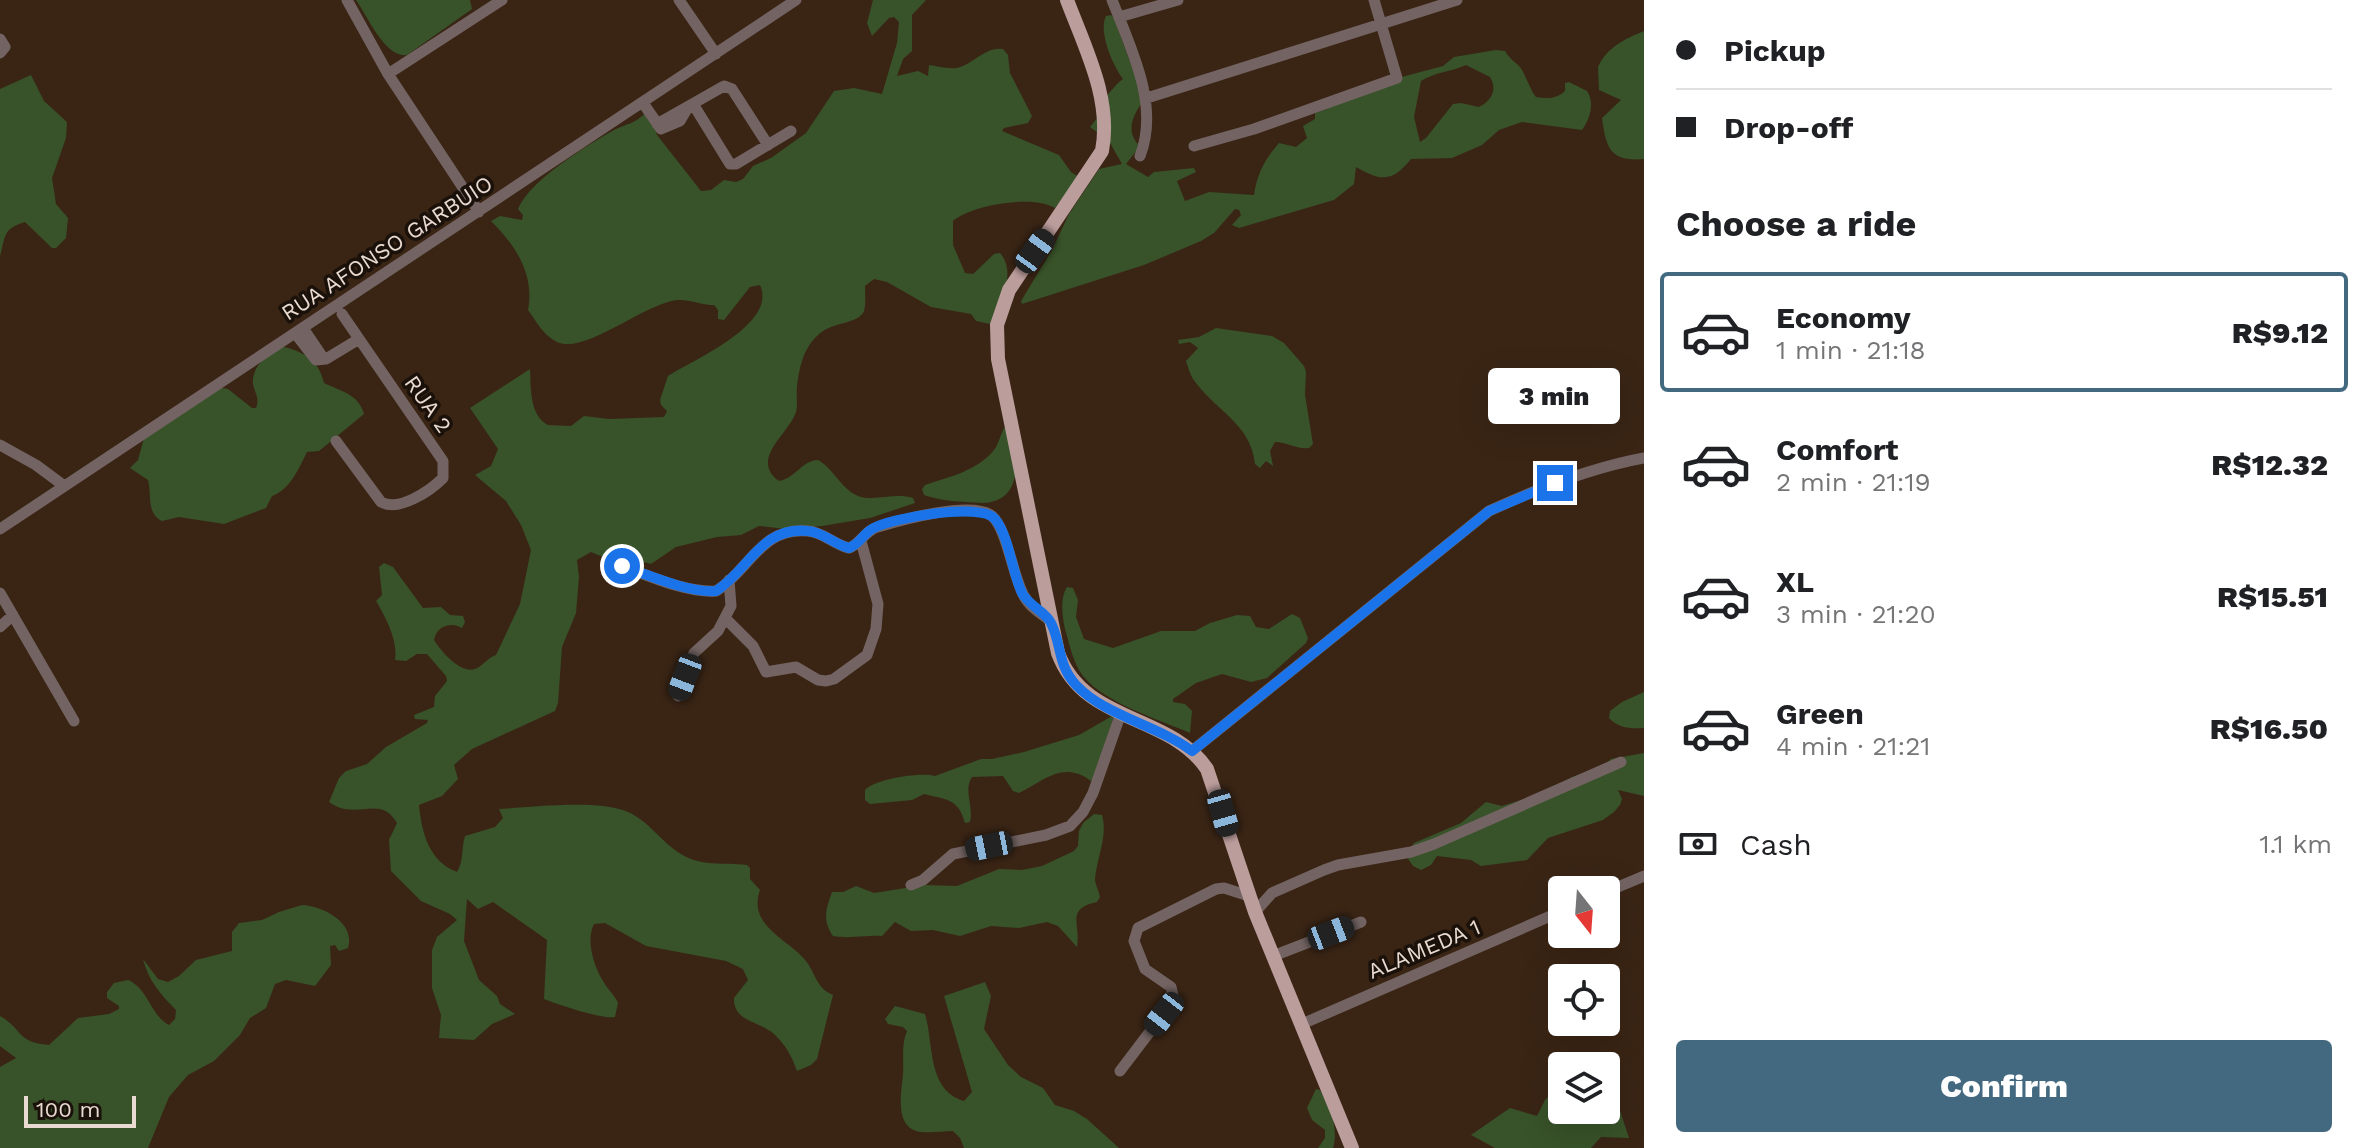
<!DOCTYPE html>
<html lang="en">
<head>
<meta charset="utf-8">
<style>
  :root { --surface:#fff; --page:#f6f6f6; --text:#202124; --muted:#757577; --line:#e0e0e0; --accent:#436981 }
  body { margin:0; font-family:"Work Sans",sans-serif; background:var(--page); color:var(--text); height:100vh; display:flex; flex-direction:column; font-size:30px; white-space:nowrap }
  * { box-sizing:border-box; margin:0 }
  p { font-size:26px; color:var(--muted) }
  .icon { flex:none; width:44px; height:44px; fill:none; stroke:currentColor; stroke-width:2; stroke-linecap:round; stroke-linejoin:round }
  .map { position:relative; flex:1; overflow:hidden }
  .panel { display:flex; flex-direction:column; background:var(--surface); width:720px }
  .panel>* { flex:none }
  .guide { display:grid; align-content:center; height:176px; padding:0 32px; background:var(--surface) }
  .needle { width:52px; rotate:163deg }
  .fabs { position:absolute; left:1548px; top:876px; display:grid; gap:16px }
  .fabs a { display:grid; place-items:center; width:72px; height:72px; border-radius:8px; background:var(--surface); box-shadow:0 8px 32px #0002; font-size:40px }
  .scale { position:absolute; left:24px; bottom:20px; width:112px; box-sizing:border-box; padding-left:8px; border:4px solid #e9dbd1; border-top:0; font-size:22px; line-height:28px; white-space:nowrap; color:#e9dbd1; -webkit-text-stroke:6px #1a110a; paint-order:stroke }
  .end { position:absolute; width:36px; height:36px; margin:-18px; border:10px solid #1a73e8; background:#fff; box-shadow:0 0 0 4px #fff }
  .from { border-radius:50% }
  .bubble { position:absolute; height:56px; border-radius:8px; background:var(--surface); box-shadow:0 8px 32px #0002; font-size:26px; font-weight:800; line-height:56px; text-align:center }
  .car { position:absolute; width:24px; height:48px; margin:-24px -12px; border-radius:10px; box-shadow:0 0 6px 2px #0007; background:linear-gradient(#222 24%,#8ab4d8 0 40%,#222 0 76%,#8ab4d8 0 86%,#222 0) }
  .guide b { display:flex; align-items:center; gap:28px; height:76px; font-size:30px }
  .guide b+b { border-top:2px solid var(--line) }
  .guide i { width:20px; height:20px; background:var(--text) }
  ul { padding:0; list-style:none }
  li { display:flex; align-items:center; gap:24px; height:120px; margin:0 16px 12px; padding:0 16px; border:4px solid transparent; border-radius:8px }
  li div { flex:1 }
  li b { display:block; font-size:30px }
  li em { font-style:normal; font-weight:800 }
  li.on { border-color:var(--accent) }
  li>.icon { width:72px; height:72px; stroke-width:1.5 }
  h2 { padding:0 32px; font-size:36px; line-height:96px }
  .pay { display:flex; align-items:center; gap:20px; height:88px; padding:0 32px; font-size:30px }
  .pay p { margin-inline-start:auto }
  .action { display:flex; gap:16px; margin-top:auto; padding:16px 32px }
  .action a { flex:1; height:92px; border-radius:8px; background:var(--accent); color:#fff; font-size:32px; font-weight:800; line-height:92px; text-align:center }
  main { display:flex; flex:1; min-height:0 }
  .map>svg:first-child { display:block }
</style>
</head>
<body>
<main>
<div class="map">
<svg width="1644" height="1148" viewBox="0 0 1644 1148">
  <rect width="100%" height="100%" fill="#3a2515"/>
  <path fill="#385229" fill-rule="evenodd" d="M356,0h114l2,9 -65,46c-22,3 -39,-38 -51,-55z
    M873,0h53l-14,15v36l-9,8 -6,17 21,-5 10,5 1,-11c8,1 19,4 27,3 17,-3 29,-22 47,-19l5,6 2,18 22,43 -4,7 -24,5 -2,3 57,24 12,17 8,5 -24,31c-22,-13 -82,-4 -102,13v24l12,28 8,1 21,-20 6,-1c17,19 1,52 -10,71l-14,-3 -5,-7 -40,-7 -44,-25 -13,-3 -9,7c0,8 1,18 -1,25 -6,14 -33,10 -47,25 -14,13 -18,33 -20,51 -1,8 1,17 -1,25 -7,22 -47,47 -17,69 17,-3 22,-20 39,-21 15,8 22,27 38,35 16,8 38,-3 57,3l2,5 -45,15 -48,8 -36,3 -27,-3 -18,9 -24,2 -41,10 -25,17 -21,-6 -22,1 -17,-7 -14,8 2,17 -3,36 -14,34 -4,56 -3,8 -83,38 -18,16 4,14 -16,17 -23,9c3,29 10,56 38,67 7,-11 4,-23 8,-36l30,-9 8,-9 -4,-9c34,-2 99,-10 129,3 21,9 33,30 53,42 20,13 43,8 66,11l3,3v11l10,11c-13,36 29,49 46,71 10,13 10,27 27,34l-16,64 -6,6 -14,6c-5,-14 -11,-26 -23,-37 -14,-13 -41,-12 -40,-36l14,-18 -5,-11 -17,-8 -80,-15 -41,-23 -11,1c-9,18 1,47 13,63 4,6 8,9 11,16l-3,14c-11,3 -59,-13 -71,-18l3,-59 -54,-38 -15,7 -11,-10 -3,42 15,39 18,16 3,8 15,10 -23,10 -18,16 -35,-2 2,-23 -9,-27v-38l5,-13 20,-17 -7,-6 -29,-13 -30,-30 -2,-31 8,-17c-17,-30 -40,-1 -68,-21l10,-24 7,-7 21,-7 19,-17 41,-24 1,-3 -13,-1 -1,-4 20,-8 1,-11 12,-15 -1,-5 -19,-22h-10l-11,7 -11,-1c3,-20 -9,-42 -19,-59l6,-6 -3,-28 5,-4 9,4 30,41 18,-1 9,8 13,1 2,6 -3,6c-10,-6 -25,-3 -28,12 7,11 26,34 41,29 8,-3 12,-11 21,-14l24,-51 11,-54 -10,-25 -15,-24 -31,-26 16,-9 7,-17 -28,-41 60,-39c1,18 -1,46 18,56l23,1 13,-10 25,3 55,-2 3,-6 -6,-6 -1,-5 8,-24c25,-16 110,-52 92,-91l-10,2 -26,33 -6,-1v-9l-4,-5c-13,0 -25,-6 -37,-5 -34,4 -92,55 -120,42 -13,-6 -21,-21 -29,-32 7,-36 -13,-65 -37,-89l9,-5 22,4 1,-5 -5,-6c12,-29 68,-63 96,-79 12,-6 23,-7 32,-18l5,2 6,21 44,56 10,-1 13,-10 12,2 7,-3 10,-13 18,-8 35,-25 28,-42 20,-3 28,6 15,-51 2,-21 -5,-5 -5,1 -17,18 -5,-13z
    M1111,15l3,3 30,82c-10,13 -19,30 -6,44l-1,6 -11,14 22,13 6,-5 40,-4 2,4 -19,9 8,20 24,-9 45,3c3,-21 11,-36 25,-52l17,4 11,-9 -4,-12 12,-7v-6l12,-4 22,-18 94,-25 11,-9 42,-7 9,1c4,7 9,10 14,15 7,8 10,22 17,31 10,2 21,2 29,-6v-8l4,-1 18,9c8,12 3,28 -5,39l-60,-8 -23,8 -17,15 -30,13 -41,1c-19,24 -31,22 -55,8l-2,17 -20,16 -95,28 -7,-3 9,-10 -2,-5 -4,-1 -21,24 -13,8 -57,24 -122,39 -1,-3 31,-51 17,-36 30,-45 23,-5 -13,-23 -19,-14 8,-10 -1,-12c11,-8 15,-18 26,-26 -10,-13 -25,-47 -17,-63zM1466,65l24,12c8,13 1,24 -11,30l-18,-4 -8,1 -27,34 -6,4 -6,-25 7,-36c14,-9 30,-9 45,-16z
    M1644,31v128c-34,3 -38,-11 -42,-41l19,-18 -22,-10 -1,-23c9,-20 27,-28 46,-36z
    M31,75l13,26 23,21 -1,16 -14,40 4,26 12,14 -2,20 -10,10h-4l-27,-26c-23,7 -19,14 -25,34v-167z
    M1216,328l56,8 12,7 20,23 2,6 -1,23 8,49 -4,4c-11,2 -22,-6 -34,-6l-5,9 3,15 -7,-5 -6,7 -5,-4c-4,-41 -41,-54 -62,-85 -3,-5 -5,-12 -7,-18l12,-13 -8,-6 -11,2 -1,-4 21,-3z
    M284,347c21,5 35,14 40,36 16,8 35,11 40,31l-45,37 -12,1c-8,16 -17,38 -35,44l-6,12 -42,16 -45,-7 -17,4c-16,-8 -10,-26 -14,-41l-18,-12 8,-8 6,-22 73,-51 11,2 24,19h4c4,-10 -1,-14 -3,-24 -2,-17 16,-33 31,-37z
    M1009,422c8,23 17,73 -18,80 -7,2 -17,0 -25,0 -15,-1 -27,-2 -42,-7l-2,-6 3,-4c24,-8 52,-14 69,-35 7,-9 6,-20 15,-28z
    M1067,587l6,1 5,12 -2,17 8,22 29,9 48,-17h34l15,-8 27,-8 13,1 6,11 13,2 23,-15 8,4 8,20 -2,5 -39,35 -16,4 -29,-8 -26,9 -23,16v3l12,2 7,7 -2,22c-32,-14 -93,-32 -111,-63 -7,-12 -10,-28 -14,-41 -3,-13 -5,-31 2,-42z
    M1644,692v36c-13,1 -26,0 -35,-10l1,-7 12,-9z
    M1114,715l-17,64 -6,2c-28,-21 -47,0 -72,12l-6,-2 -10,-15 -31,1c-9,13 2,30 -2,45l-5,1c-7,-25 -18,-23 -41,-29l-12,6 -42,4 -5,-4v-10c10,-11 56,-18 70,-14l46,-17h11l32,-7 55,-17z
    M1644,753v43l-26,-6 4,9 -2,6 -6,7 -11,8 -55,18 -21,22 -46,6 -10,-6 -34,-4 -6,9 -10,5 -8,-4 -7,-10 8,-13 47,-20 25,-21 16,4 39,-12 31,-17 31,-11 8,-7z
    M1094,814l8,1c6,21 -5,42 -7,64 0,5 4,12 5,18l-3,5c-32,7 -16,22 -20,45l-19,-21 -11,-4 -28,6 -28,-2 -31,10 -27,-6 -22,1 -16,-9 -13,14c-17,-1 -32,3 -49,0 -11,-16 -7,-27 -1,-44h11l13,-6 18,7 50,-8 33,1 42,-17 23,1 20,-4 32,-15 4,-5 1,-15 4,-8z
    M302,905c21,1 54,18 46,43l-9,3 -4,-6 -5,1 1,19 -16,21 -29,-6 -11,4 -9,24 -16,10 -10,17 -26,26 -26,14 -19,22 -21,51h-148v-81l16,-9 -16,-12v-30c24,14 16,26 49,29l29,-27 31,-4 10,-5v-3l-12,-8v-6l7,-9 14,-3c20,8 23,36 41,45l6,-6 1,-9c-15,-15 -28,-30 -33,-51l15,20 10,3 11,-6 17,-16 36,-9v-19l7,-9 23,-3 17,-8z
    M985,982l6,14 -7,33 24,36 13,12 22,11 12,17 19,6 13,8 32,29h-155l-4,-10 -7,-7c-11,0 -27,3 -37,0 -22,-7 -14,-42 -13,-57 1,-15 -2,-29 4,-43l-4,-4 -15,-3 -3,-5 10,-13 30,8c9,30 2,76 39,87l8,-9 -28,-96z
    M1606,1080h4l19,58 -28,-1 -10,11h-96l-24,-13 39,-27 27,8 8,-16 17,-17v27h44z
    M1316,1089l4,1c10,17 19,38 13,58h-15l7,-10v-8l-13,-10 -5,-12z"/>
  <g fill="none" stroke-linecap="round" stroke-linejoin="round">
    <path stroke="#736463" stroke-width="11" d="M347,0l41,74 91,138
      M679,0l37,54
      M1112,0c19,48 48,106 28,156
      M1119,17l59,-17
      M0,39l5,8 -5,6
      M388,74l114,-74
      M1147,98l310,-98
      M643,103l18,26 19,-8 7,-12
      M693,104l37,60h6l55,-33
      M657,124l67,-38 8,3 36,56
      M1194,146l60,-17 143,-51 -23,-78
      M303,328l21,31
      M295,333l21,27 10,-1 33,-20
      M336,441l45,61c18,10 49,-11 62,-24v-17l-101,-147
      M0,445l36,20 27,20
      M0,529l796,-529
      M622,566c28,10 64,27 94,25 33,-20 45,-65 92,-60 15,1 27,14 41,17 12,-4 16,-18 29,-21 23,-7 95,-27 114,-11 15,13 21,61 32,80 6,11 17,18 27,25
      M0,593l74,128
      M725,618l28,28 13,26 30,-5 22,13 8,1 8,-2 33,-24 9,-26 2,-25 -17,-63
      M0,627l13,-12
      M678,696l16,-43 24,-22 13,-25 -2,-26
      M1192,751l297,-240c50,-23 101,-43 155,-53
      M911,885l12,-5 30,-26 93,-19 24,-9 13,-14 10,-19 28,-80
      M1606,892l38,-16
      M1255,912l17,-19 52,-23 14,-5 73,-13 23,-8 187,-82
      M1273,956l88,-34
      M1302,1024l260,-113
      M1120,1071l54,-71 -3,-13 -26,-18 -11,-28 4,-13 78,-39 8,-1 25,8"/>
    <path stroke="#bb9d9c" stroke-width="14" d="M1067,0c18,48 45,99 35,151l-93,139 -12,35 1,34 60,294c26,71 111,60 149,116l48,143 97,236"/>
  </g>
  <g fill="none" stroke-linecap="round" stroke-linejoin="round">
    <path stroke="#1a73e8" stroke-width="10" d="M622,566c27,9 66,27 94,25 33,-21 45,-65 92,-60 15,1 27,14 41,17 11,-4 13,-13 23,-19 17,-11 109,-27 123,-10 14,17 17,53 27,74 7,13 24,19 29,30 11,22 6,41 25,62 29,31 81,40 116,66l297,-240 66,-28"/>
  </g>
  <g text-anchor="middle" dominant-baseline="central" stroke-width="7" stroke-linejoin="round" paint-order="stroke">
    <g font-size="22" fill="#e9dbd1" stroke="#1a110a">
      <text transform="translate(387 248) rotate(-33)">RUA AFONSO GARBUIO</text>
      <text transform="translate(428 404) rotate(55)">RUA 2</text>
      <text transform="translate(1424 949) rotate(-23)">ALAMEDA 1</text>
    </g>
  </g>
</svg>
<div class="fabs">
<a><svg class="needle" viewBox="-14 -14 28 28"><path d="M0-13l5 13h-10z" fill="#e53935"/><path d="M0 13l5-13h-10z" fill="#757577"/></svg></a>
<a><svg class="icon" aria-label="locate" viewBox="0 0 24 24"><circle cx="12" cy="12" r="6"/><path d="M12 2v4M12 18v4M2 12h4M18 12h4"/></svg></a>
<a><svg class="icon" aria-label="layers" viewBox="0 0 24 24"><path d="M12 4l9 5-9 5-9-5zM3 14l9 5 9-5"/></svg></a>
</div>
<div class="scale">100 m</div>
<i class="end from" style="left:622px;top:566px"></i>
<i class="end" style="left:1555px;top:483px"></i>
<div class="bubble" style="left:1488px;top:368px;width:132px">3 min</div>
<i class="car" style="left:1035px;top:251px;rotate:36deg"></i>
<i class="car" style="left:685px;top:677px;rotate:201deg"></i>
<i class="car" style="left:1223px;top:813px;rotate:164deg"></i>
<i class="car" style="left:989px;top:846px;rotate:259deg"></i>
<i class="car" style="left:1331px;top:933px;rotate:69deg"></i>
<i class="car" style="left:1164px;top:1014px;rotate:218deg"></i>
</div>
<section class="panel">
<div class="guide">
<b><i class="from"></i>Pickup</b>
<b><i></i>Drop-off</b>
</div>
<h2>Choose a ride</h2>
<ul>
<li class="on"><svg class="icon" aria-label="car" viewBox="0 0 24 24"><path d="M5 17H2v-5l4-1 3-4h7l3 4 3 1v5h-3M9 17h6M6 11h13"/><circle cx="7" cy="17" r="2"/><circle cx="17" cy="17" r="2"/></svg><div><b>Economy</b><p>1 min · 21:18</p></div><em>R$9.12</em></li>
<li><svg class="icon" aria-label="car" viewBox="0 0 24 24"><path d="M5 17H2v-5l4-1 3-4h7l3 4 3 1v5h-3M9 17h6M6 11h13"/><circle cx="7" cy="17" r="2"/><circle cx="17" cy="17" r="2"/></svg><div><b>Comfort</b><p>2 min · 21:19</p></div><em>R$12.32</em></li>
<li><svg class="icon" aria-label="car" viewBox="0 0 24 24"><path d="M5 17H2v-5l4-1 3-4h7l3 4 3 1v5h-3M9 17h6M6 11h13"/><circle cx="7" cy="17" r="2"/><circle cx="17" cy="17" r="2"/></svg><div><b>XL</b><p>3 min · 21:20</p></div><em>R$15.51</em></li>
<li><svg class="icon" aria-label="car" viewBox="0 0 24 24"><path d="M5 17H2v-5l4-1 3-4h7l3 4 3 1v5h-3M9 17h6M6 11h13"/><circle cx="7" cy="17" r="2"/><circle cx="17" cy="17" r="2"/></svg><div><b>Green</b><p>4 min · 21:21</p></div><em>R$16.50</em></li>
</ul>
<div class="pay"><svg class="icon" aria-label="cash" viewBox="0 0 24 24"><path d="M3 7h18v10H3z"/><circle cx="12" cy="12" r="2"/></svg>Cash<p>1.1 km</p></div>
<div class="action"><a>Confirm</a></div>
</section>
</main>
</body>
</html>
